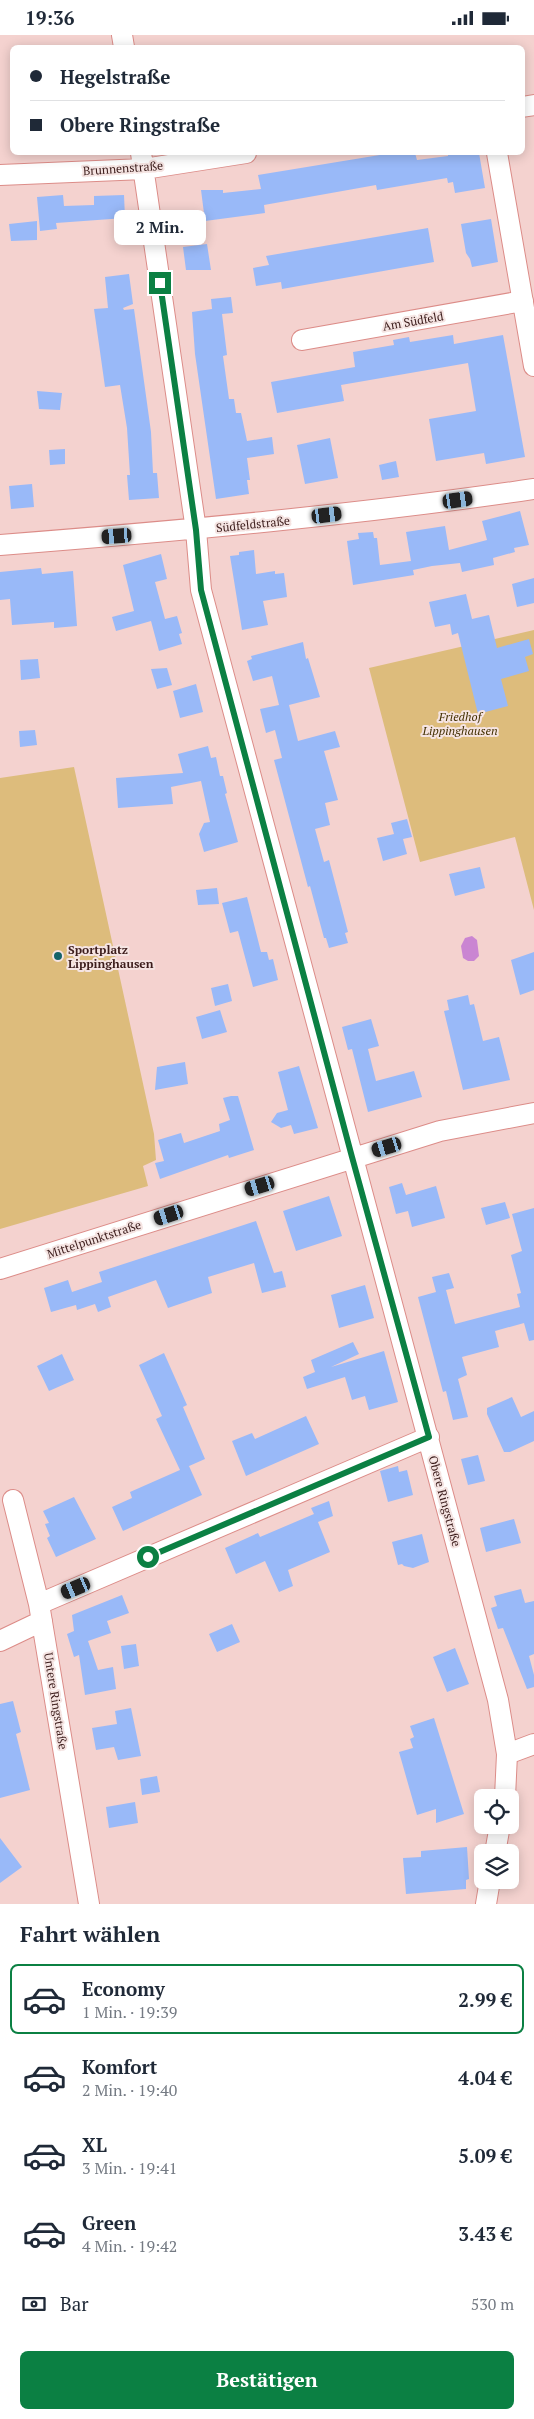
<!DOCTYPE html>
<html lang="de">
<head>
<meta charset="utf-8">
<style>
  :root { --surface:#fff; --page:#f6f6f7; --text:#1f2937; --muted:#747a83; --line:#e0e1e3; --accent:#0b8043 }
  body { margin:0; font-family:"PT Serif",serif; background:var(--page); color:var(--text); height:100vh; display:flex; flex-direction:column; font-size:19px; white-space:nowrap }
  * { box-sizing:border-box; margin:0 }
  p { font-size:16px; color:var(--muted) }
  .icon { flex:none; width:28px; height:28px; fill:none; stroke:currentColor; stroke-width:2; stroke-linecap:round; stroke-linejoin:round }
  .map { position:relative; height:1869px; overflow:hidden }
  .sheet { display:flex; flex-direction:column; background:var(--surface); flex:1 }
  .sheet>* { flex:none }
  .guide { position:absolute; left:10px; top:10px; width:515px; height:110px; border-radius:8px; box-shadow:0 2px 12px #0003; display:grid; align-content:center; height:110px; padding:0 20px; background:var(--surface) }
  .fabs { position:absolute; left:474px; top:1754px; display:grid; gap:10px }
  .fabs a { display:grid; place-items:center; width:45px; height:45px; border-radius:8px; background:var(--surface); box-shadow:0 2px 12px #0003; font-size:25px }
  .end { position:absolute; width:22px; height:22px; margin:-11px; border:6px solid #0b8043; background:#fff; box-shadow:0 0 0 2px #fff }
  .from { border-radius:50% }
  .bubble { position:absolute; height:35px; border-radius:8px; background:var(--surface); box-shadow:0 2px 12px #0003; font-size:16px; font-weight:800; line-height:35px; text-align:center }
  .car { position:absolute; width:15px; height:30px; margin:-15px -8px; border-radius:6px; box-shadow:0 0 4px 1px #0007; background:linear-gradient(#222 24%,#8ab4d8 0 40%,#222 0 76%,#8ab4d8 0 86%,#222 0) }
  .guide b { display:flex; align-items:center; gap:18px; height:48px; font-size:19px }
  .guide b+b { border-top:1px solid var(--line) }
  .guide i { width:12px; height:12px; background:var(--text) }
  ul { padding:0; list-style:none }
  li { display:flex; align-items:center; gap:15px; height:70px; margin:0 10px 8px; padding:0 10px; border:2px solid transparent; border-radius:8px }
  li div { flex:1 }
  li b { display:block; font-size:19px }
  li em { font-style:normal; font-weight:800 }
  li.selected { border-color:var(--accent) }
  li>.icon { width:45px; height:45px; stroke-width:1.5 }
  h2 { padding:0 20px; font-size:22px; line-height:60px }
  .pay { display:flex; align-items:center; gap:12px; height:55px; padding:0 20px; font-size:19px }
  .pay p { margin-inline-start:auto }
  .button { display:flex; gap:10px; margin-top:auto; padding:10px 20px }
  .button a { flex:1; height:58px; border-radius:8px; background:var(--accent); color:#fff; font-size:20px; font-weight:800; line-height:58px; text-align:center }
  .status { display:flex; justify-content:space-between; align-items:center; height:35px; padding:0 25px; background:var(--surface); direction:ltr }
  .status svg { height:14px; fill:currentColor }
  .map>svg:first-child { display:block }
</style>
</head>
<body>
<div class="status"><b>19:36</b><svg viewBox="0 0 49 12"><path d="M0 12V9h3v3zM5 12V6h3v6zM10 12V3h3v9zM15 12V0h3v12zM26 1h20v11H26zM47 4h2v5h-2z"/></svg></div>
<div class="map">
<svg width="534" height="1869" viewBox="0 0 534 1869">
  <rect width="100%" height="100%" fill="#f4d2cf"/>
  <path fill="#ddbc7c" d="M534,595v280l-19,-73 -95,25 -51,-194z
    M74,732l80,367 2,26 -13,6 5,20 -148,43v-451z"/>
  <path fill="#ca85d2" d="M472,901l5,4 2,16 -5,5h-6l-5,-3 -2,-12 4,-8z"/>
  <path fill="#99b9f8" d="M392,118h23l2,7 31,-4v-3h31l6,35 -30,5 -2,-11 -5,1 -1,-5 -70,12 -1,-5 -112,20 1,8 -60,8 -4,-31h22v3l38,-4 -3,-14z
    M63,160l1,11 30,-1v-9l30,-1 1,23 -69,5 1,6 -17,2 -3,-34z
    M491,184l7,43 -26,5 -2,-8 -4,-6 -5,-29z
    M37,186v19l-26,1 -2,-17z
    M428,193l6,34 -152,27 -1,-7 -25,4 -3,-18 16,-3 -3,-9z
    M207,209l4,26h-25l-3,-23z
    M129,239l4,30 -10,4 1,2 10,-1 17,123 2,41h4l2,25 -30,2 -2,-25h3l-3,-47 -7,-43 -15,2 -11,-78 14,-1 -3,-31z
    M231,262l2,16 -11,1 5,41 -4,1 6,43h5l2,14h5l6,28 25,-4 2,17 -27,4 3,22h-3l2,14 -33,5 -21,-145 -3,-42 20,-3 -1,-10z
    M453,300l1,9 49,-9 22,122 -39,7 -2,-11 -48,8 -7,-42 47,-8 -8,-48 -127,22 3,16 -67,12 -6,-31 84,-15 -2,-15 41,-7 -1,-5 16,-3 1,5z
    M37,356l25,2 -2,17 -21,-1z
    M330,403l8,40 -33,6 -8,-39z
    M65,414v15l-15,1 -1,-15z
    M396,426l3,16 -17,3 -3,-15z
    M32,449l2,23 -23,2 -2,-23z
    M520,476l9,34 -15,3 1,4 -22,6 1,7 -32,7 -2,-9 -28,3 -19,4 1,5 -61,10 -6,-44 12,-2 -1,-6 15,-1 1,6h3l3,27 31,-4 -5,-29 39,-6 4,24 38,-10 -5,-19z
    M254,515l2,24 19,-3v3l9,-1 3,24 -24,4 5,24 -26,5 -12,-74 9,-1v-3z
    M161,519l6,25 -12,3 10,37 12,-3 5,17 -3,1 3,10 -23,7 -8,-30 -35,10 -4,-14 22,-6 -11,-46z
    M41,533l1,6 31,-3 4,55 -23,2v-6l-42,3 -2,-26 -10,1v-28z
    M534,543v25l-17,4 -5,-23z
    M466,559l6,25 17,-4 8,33 32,-9 4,15 -8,3 4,14 -28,8 7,27 -30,8 -20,-81 -6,2 -2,-11 -15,3 -6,-25z
    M303,607l3,17 2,-1 12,39 -31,8 9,36 37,-10 5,16 -16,4 14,49 -13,3 5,22 -15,4 9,33 5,-2 19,72 -3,1 3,10 -19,5 -3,-10h-2l-14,-52 -2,1 -34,-127 8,-2 -7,-28 -9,3 -6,-24 19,-4 -7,-29 -19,5 -6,-20 5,-2 -1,-3z
    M38,624l2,19 -19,2 -1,-20z
    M167,633l5,17 -15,4 -6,-20z
    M196,649l7,28 -23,6 -7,-27z
    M35,695l2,15 -17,2 -1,-16z
    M208,711l3,12 5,-1 4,19h3l4,17 -2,1 13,48 -34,10 -5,-18 5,-11 6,-1 -9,-41 -30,6 2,17 -55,4 -2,-30 67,-5 -5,-19z
    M407,784l5,18 -9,2 4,15 -24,7 -6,-23 17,-4 -3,-11z
    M480,832l5,21 -30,8 -6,-22z
    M217,853l2,16 -21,1 -2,-15z
    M247,862l14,55h6l2,8 4,-1 5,21 -25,7 -15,-56 -8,2 -8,-30z
    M534,917v38l-14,5 -9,-35z
    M228,949l4,17 -17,5 -4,-18z
    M468,960l2,10 4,-1 9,37 16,-4 11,43 -47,10 -19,-79 5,-1 -2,-10z
    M220,975l7,22 -25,7 -6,-22z
    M371,984l8,27 -11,3 8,32 38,-10 8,26 -54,15 -16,-63 -4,1 -6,-23z
    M185,1027l3,22 -33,6 2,-23z
    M299,1031l19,62 -24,6 -3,-9 -10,3 -10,-6 6,-9 11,-3 -10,-38z
    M231,1061h7l16,54 -25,8 -1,-3 -68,24 -5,-16 9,-2 -6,-21 23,-7 3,10 36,-12 -1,-7 11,-4 -7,-22z
    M402,1148l4,12 30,-9 9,32 -33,9 -4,-16 -12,3 -7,-27z
    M329,1161l13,40 -46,15 -13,-40z
    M505,1167l5,16 -24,7 -5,-17z
    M534,1173v132l-5,1 -5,-18 -29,8 4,16 -37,10 5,18 -9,4 10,38 -15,3 -7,-29 -3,1 -25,-95 18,-5 -4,-15 17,-4 5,15 -8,2 9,34 65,-17 -3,-13 4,-1 -10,-38 11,-4 -10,-37z
    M256,1186l18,52 8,-2 4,16 -24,6 -8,-30 -46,14 4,16 -44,15 -12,-28 -48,17 3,10 -13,5 -3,-8 -18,6 -1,-5 -25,7 -7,-24 24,-8 4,12 30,-10 -3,-10z
    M365,1250l9,33 -35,10 -8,-33z
    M353,1307l6,12 -28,13 53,-16 14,51 -29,8 -4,-14 -13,4 -7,-23 -38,12 -4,-12 12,-5 -4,-12z
    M164,1318l23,52 -4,2 22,52 -25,11 -24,-51 6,-3 -23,-51z
    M62,1319l12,26 -25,11 -12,-25z
    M512,1362l9,20 13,-6v30l-24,11h-6l-17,-38v-6z
    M306,1381l13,28 -73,32 -14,-35 20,-8 3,6z
    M478,1420l7,26 -17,4 -7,-26z
    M189,1431l13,29 -79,36 -11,-24 20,-9 -2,-6z
    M398,1431l1,6 8,-2 6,25 -25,7 -8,-31z
    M74,1462l22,42 -40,18 -9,-19 3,-2 -5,-12 4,-1 -6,-12z
    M329,1466l4,15 -15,6 12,30 -42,18 5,16 -14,6 -14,-31 -29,13 -11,-26 33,-15 2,4 54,-23 -3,-6z
    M514,1484l7,24 -35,9 -6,-24z
    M422,1499l7,28 -16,6 -9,-2 -2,-2 -4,1 -6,-23z
    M521,1554l4,14 9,-2v53l-5,2 5,19v12l-7,2 -24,-61 -5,1 -7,-21 6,-2 -3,-10z
    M122,1560l7,18 -22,8 4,12 -23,8 10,29 15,-3 3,22 -31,6 -6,-40 -5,2 -7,-23 7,-3 -2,-16z
    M232,1589l8,18 -23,10 -8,-18z
    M136,1609l3,22 -15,3 -3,-23z
    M455,1613l14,36 -22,8 -14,-35z
    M13,1666l8,31 -5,2 14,56 -30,8v-94z
    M131,1673l10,48 -23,4 -4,-13 -18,3 -4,-22 25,-4 -2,-13z
    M434,1683l30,96 -28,9v-14l-19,6 -18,-63 14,-4 -3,-9 4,-2 -4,-11z
    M157,1741l3,16 -18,3 -2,-16z
    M135,1767l3,21 -29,5 -3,-21z
    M0,1803l22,29 -22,16z
    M467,1812l2,32 -3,1v9l-60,5 -3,-36 18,-1v-6z"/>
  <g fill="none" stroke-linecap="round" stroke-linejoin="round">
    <defs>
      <path id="street" d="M122,0l2,12
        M522,72l12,-2
        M141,118l55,377 5,60 297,1110 9,54 -2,43
        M497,118l37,213
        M0,140l144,-6 102,-16
        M302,305l221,-39
        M0,510c179,-14 357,-30 534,-56
        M0,1234l440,-138 94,-18
        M13,1465l26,104 50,300
        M39,1569l390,-167
        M0,1606l42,-20
        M507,1719l27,-10
        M495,1818l5,-28
        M486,1869l4,-24"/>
    </defs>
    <use href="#street" stroke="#dc8c88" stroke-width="22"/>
    <use href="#street" stroke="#fff" stroke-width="20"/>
  </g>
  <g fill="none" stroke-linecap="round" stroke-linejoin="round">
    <path stroke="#0b8043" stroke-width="6" d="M148,1522l281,-120 -77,-280 -151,-567 -5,-60 -36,-247"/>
  </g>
  <circle fill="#146369" stroke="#f5e4e2" stroke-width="2" cx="58" cy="921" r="5"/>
  <g text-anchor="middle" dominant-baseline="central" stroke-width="4" stroke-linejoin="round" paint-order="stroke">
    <g font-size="12" fill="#3c1d1c" stroke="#f5e4e2">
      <text transform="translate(123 133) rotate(-4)">Brunnenstraße</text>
      <text transform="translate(413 286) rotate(-10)">Am Südfeld</text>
      <text transform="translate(253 489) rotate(-6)">Südfeldstraße</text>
      <text transform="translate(94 1204) rotate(-18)">Mittelpunktstraße</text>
      <text transform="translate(445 1466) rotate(75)">Obere Ringstraße</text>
      <text transform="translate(56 1666) rotate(81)">Untere Ringstraße</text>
    </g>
    <g font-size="12" font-style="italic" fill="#433002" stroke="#f5e4e2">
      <text x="460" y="681">Friedhof<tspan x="460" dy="14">Lippinghausen</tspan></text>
    </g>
    <g font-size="12" font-weight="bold" fill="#3c1d1c" stroke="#f5e4e2" text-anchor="start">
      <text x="68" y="914">Sportplatz<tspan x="68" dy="14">Lippinghausen</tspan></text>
    </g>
  </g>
</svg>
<div class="fabs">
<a><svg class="icon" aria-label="locate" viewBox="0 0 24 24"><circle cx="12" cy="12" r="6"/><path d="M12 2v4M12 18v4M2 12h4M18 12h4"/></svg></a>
<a><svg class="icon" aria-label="layers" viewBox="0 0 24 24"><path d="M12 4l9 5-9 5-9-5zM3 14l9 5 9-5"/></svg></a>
</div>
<i class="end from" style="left:148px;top:1522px"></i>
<i class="end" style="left:160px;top:248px"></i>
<div class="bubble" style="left:114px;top:175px;width:92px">2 Min.</div>
<i class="car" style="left:458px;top:465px;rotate:82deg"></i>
<i class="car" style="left:327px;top:480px;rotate:83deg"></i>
<i class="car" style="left:117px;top:501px;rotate:266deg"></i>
<i class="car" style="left:387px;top:1112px;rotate:253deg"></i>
<i class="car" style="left:260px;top:1151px;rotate:253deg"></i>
<i class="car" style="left:169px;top:1180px;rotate:252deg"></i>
<i class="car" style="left:76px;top:1553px;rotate:247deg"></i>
<div class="guide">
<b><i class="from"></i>Hegelstraße</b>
<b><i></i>Obere Ringstraße</b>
</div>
</div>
<section class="sheet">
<h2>Fahrt wählen</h2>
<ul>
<li class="selected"><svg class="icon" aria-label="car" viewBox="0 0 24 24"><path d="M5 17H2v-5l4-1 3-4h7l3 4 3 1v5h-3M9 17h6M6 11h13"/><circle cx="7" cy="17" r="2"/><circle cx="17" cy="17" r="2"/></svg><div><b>Economy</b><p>1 Min. · 19:39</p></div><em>2.99 €</em></li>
<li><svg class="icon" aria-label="car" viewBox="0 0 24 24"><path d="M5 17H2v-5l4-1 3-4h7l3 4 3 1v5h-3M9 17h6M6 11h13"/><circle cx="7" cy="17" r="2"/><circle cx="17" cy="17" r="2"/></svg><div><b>Komfort</b><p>2 Min. · 19:40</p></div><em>4.04 €</em></li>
<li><svg class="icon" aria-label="car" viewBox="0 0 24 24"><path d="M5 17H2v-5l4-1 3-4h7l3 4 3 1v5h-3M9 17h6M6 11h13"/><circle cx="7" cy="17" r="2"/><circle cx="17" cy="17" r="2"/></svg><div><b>XL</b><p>3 Min. · 19:41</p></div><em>5.09 €</em></li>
<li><svg class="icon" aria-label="car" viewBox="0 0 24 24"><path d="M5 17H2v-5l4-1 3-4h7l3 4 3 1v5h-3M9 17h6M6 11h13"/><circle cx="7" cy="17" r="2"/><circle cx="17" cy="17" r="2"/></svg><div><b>Green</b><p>4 Min. · 19:42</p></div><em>3.43 €</em></li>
</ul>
<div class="pay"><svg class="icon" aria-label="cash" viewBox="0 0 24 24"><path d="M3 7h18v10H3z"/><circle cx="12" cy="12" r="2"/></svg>Bar<p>530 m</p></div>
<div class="button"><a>Bestätigen</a></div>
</section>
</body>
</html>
